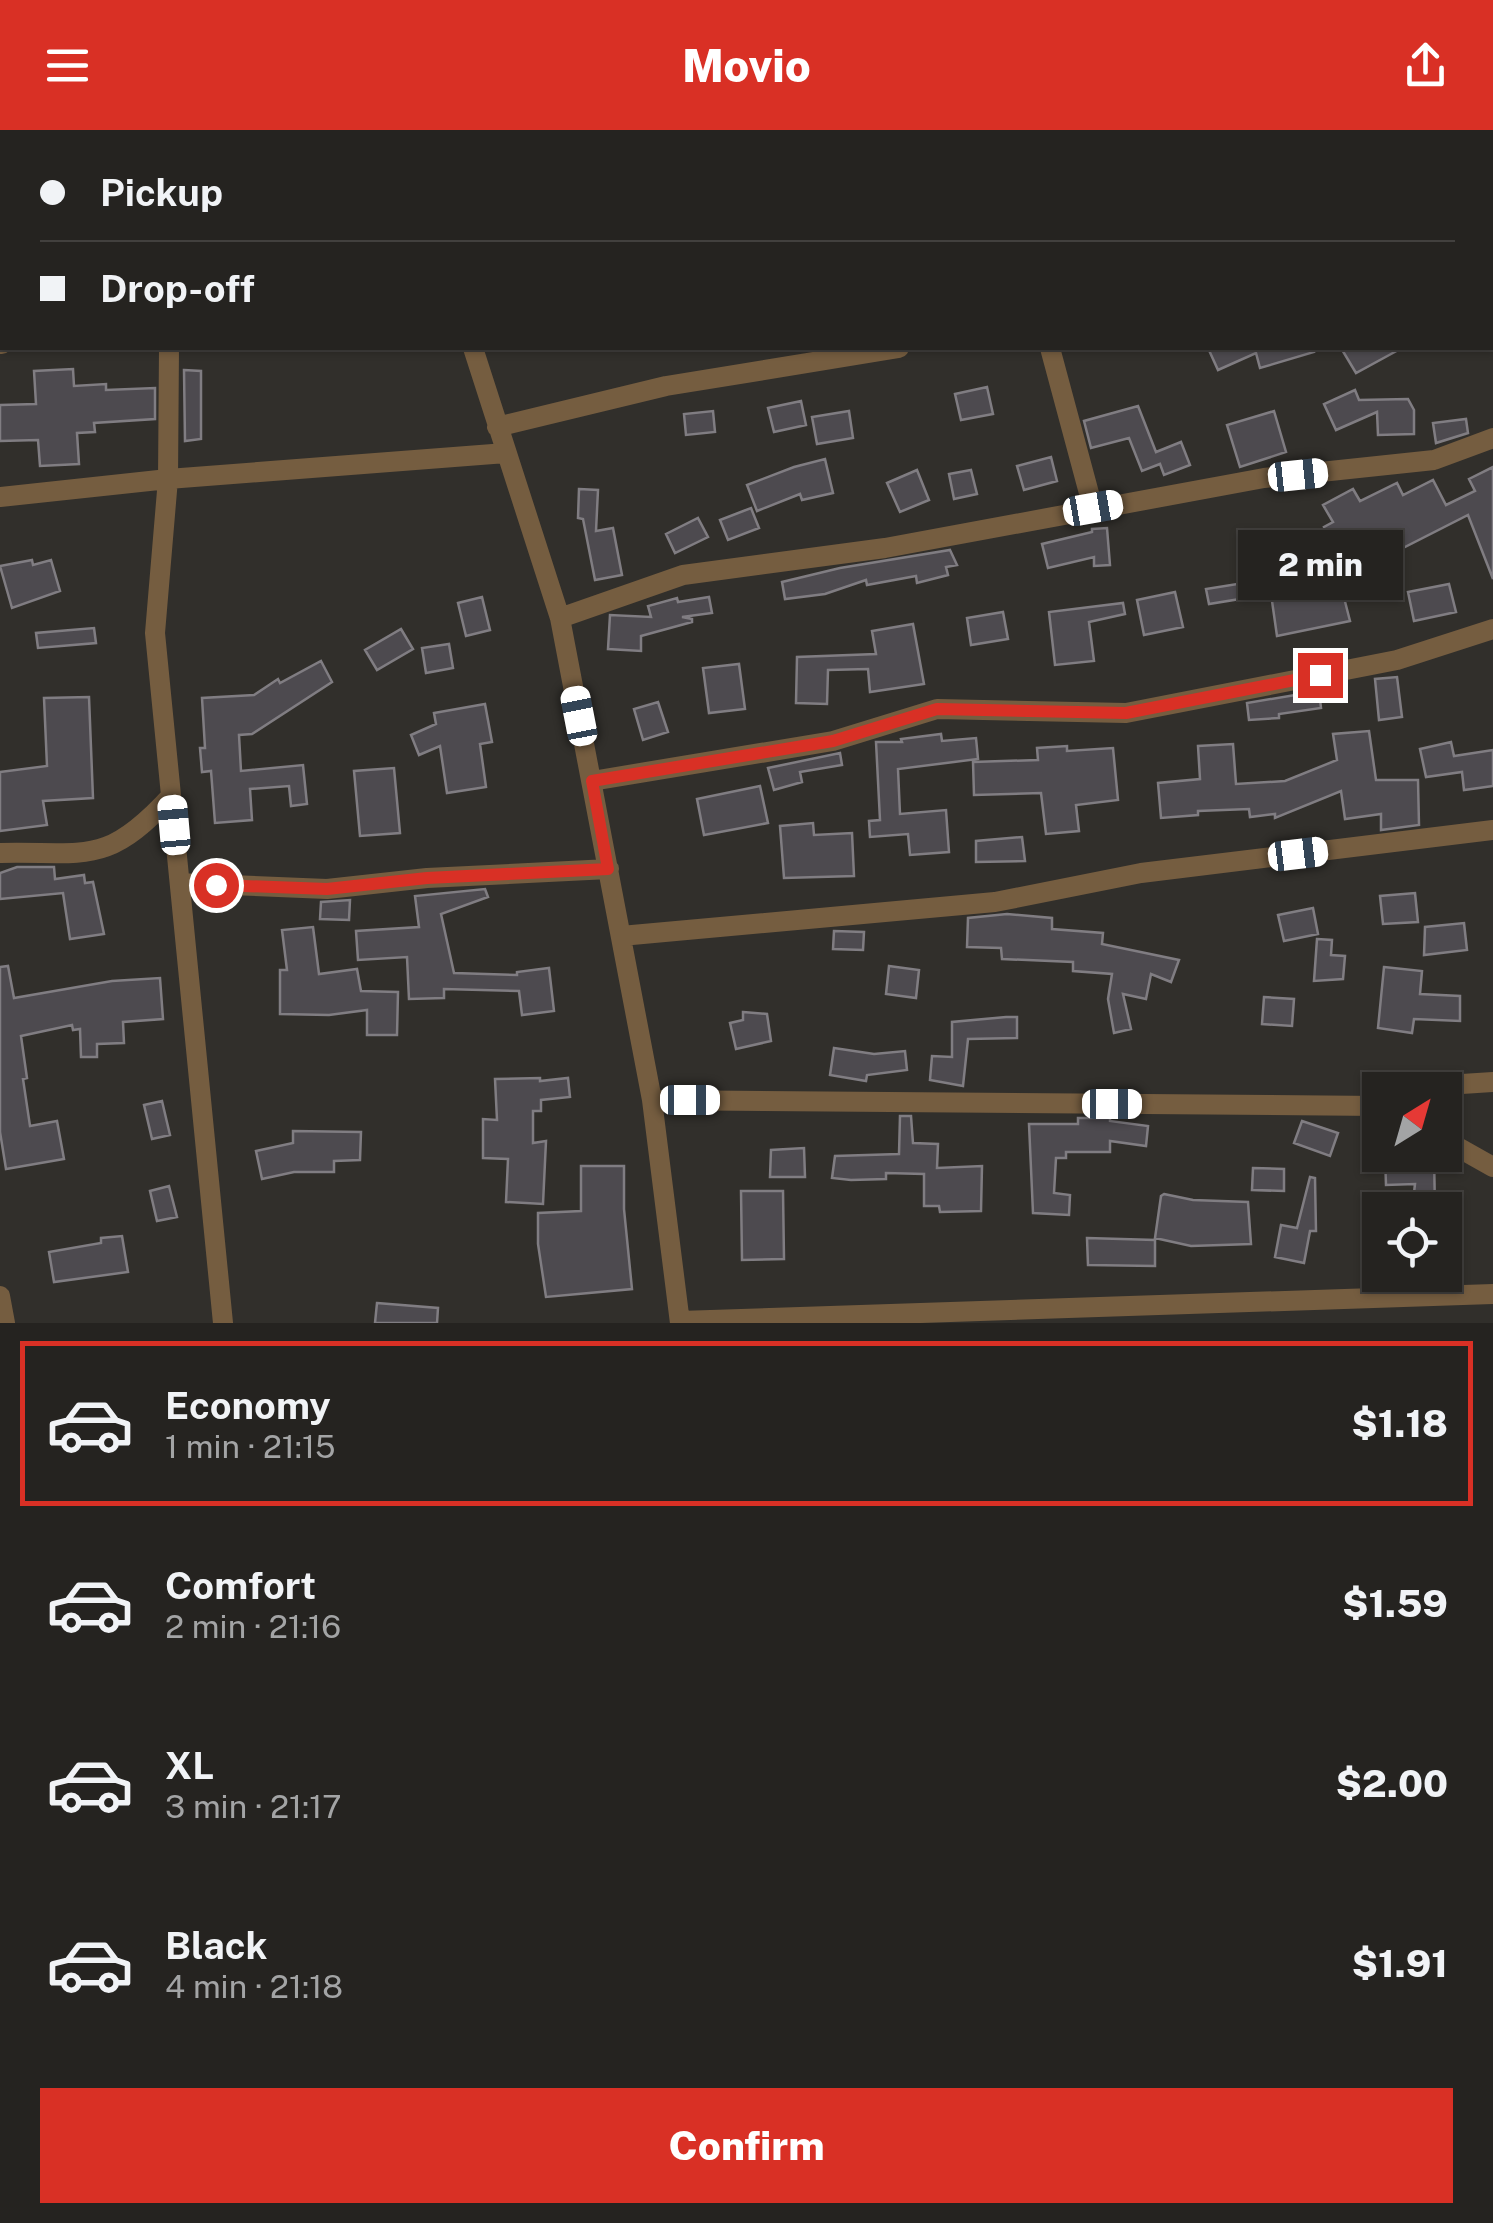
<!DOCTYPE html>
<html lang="en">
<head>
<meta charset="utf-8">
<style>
  :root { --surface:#252320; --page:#312f2d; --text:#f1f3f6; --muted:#a3a4a5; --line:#42403e; --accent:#d93025 }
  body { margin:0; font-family:"Public Sans",sans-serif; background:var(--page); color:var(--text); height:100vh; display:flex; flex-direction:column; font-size:38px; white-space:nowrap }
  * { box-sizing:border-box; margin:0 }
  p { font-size:32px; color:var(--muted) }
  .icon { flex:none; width:55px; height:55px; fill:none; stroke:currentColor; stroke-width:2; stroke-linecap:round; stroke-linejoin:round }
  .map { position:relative; height:1193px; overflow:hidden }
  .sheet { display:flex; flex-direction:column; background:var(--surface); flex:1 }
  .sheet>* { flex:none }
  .guide { position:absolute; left:0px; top:0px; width:1495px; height:220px; box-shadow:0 2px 8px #0004,0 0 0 2px var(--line); display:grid; align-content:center; height:220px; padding:0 40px; background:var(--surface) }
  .needle { width:65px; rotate:37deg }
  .controls { position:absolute; left:1362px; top:942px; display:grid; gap:20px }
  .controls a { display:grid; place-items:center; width:100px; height:100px; border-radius:0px; background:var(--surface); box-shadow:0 2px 8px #0004,0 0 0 2px var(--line); font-size:50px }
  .end { position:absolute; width:45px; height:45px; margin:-22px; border:12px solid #d93025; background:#fff; box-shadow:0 0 0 5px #fff }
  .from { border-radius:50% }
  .bubble { position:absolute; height:70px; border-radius:0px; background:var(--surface); box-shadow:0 2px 8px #0004,0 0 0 2px var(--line); font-size:32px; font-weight:800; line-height:70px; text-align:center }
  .car { position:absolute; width:30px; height:60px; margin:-30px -15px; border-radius:12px; box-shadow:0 0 8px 2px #0007; background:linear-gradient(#fff 24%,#345 0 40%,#fff 0 76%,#345 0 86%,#fff 0) }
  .guide b { display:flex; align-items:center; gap:35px; height:95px; font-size:38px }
  .guide b+b { border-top:2px solid var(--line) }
  .guide i { width:25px; height:25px; background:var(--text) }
  ul { padding:18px 0 0; list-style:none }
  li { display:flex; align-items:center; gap:30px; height:165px; margin:0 20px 15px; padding:0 20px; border:5px solid transparent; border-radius:0px }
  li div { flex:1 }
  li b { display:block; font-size:38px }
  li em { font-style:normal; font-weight:800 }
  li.active { border-color:var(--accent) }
  li>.icon { width:90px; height:90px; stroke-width:1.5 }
  .primary-button { display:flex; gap:20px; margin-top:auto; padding:20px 40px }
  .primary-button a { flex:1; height:115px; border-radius:0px; background:var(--accent); color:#fff; font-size:40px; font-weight:800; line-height:115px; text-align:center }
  header { display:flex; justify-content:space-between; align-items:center; height:130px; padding:0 40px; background:var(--accent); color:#fff; font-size:45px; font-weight:800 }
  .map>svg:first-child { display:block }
</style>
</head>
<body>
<header><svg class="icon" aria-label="menu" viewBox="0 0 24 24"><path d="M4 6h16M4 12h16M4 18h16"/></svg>Movio<svg class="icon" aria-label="share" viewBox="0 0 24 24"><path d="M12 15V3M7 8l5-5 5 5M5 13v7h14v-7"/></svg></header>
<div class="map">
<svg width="1493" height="1193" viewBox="0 0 1493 1193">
  <rect width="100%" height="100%" fill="#312f2b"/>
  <path fill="#4d4a4f" stroke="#807d82" stroke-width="2.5" d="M1208,218h105l1,4 -54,16 -4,-15 -38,17z
    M1341,218h61l-46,25z
    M73,239l1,17 32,-2v6l49,-2v31l-61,4 1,9 -18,1 2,31 -39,2 -2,-26 -38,1v-36l36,-1 -2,-33z
    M184,240l17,1v68l-16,2z
    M987,257l6,27 -32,6 -6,-26z
    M1355,260l4,10 49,-1 6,11v24l-36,1 -1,-23 -41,18 -12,-26z
    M801,271l5,24 -32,7 -6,-24z
    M1138,276l18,46 25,-10 9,23 -26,10 -4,-11 -18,7 -13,-33 -38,10 -7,-27z
    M713,281l2,21 -29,3 -2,-21z
    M849,281l4,27 -36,6 -5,-27z
    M1274,281l12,41 -46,15 -13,-42z
    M1466,289l2,14 -32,10 -3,-20z
    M1051,327l6,24 -33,9 -7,-24z
    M825,329l8,34 -31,7 -2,-6 -43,17 -10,-26 47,-18z
    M1493,337v112l-25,-64 -71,36h-6l-8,-17 -18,9 -5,-9 -25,14 -11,-21 9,-5 -10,-17 30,-16 7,12 37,-18 6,12 30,-15 13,25 29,-14 -6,-12z
    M917,340l12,30 -29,12 -13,-29z
    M971,340l6,24 -23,5 -5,-25z
    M579,359l19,1 -2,41 17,-3 9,47 -27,5 -12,-61 -5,-1z
    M751,378l8,20 -31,12 -8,-20z
    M698,388l10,19 -33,16 -9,-19z
    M1107,398l3,37 -16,1v-9l-46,11 -6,-24 50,-12v-3z
    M950,420l7,15 -11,2 2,8 -31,8 -1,-7 -49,9 -1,-5 -41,14 -40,5 -3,-17 58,-14z
    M32,430l1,5 18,-5 9,31 -48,17 -12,-42z
    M1335,435l4,15 -17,8 19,-2 9,35 -73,15 -6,-42 -62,10 -3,-15 63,-10 -1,-6 33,-4v5z
    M1449,454l7,28 -42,9 -6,-29z
    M1175,462l8,35 -39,8 -7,-35z
    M482,467l8,33 -24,6 -8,-33z
    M709,467l3,16 -30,4 10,2v3l-51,14v15l-33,-2 2,-34 41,2 -3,-11 29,-8 1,4z
    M1123,473l2,11 -36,8 5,39 -39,4 -6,-53z
    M1003,482l5,27 -37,6 -4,-27z
    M913,494l11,60 -54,8 -2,-23 -40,1 -1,34 -31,-1 1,-46 79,-3 -4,-23z
    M94,498l2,15 -58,5 -2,-15z
    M401,499l12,20 -36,21 -12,-20z
    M449,514l4,24 -27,5 -4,-25z
    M321,531l11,21 -80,52 -13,1 2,36 62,-6 4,39 -16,2 -2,-20 -39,3 2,31 -37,3 -4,-52 -9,1 -2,-24h5l-3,-50 52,-3 24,-16 2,4z
    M739,534l6,45 -36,4 -6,-45z
    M1397,547l5,40 -23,3 -4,-41z
    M1319,561l2,17 -42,6v4l-30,2 -2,-17z
    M89,567l4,101 -50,3 4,24 -47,6v-59l47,-6 -3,-68z
    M658,572l10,30 -25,8 -9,-31z
    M485,574l7,38 -12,2 6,43 -39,6 -7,-47 -21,9 -8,-20 25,-11 -2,-11z
    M1369,601l7,49h42l1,45 -38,5v-16l-36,5 -4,-28 -66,27v-4l-25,3 -1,-8 -51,2v4l-37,3 -3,-35 42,-4 -2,-33 35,-2 3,40 49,-3 52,-21 -4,-26z
    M941,604l1,7 34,-3 2,21 -80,10 2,45 46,-4 3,42 -39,3 -2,-21 -38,3 -1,-16 11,-1 -4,-78h26l-1,-3z
    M1451,612l3,14 39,-6v36l-29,4 -2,-18 -36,5 -6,-28z
    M1067,616v5l46,-3 5,52 -42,5 3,26 -33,3 -5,-41 -67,2 -1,-33 65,-2 -1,-12z
    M840,623l2,12 -42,7 2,10 -28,8 -6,-22z
    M394,638l6,65 -40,3 -6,-65z
    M760,656l8,37 -64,12 -7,-36z
    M813,693l1,12 38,-2 2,43 -70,2 -4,-52z
    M1022,707l3,24 -49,1v-21z
    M17,737h37l1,12 29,-4 1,8 8,-1 11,52 -34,5 -7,-46 -63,6v-26z
    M485,759l3,8 -47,17 13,59 63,2v-3l32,-4 5,43 -32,4 -3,-24 -75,-2v9l-35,1 -2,-42 -49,3 -2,-29 63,-4 -4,-31z
    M1415,763l3,29 -35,2 -3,-28z
    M350,770l-1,20 -29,-1 1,-17z
    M1313,778l5,26 -34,7 -6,-26z
    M1007,784l45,4v11l51,4 -1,11 77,16 -8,22 -20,-8 -5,25 -23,-5 8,35 -17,4 -6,-34 4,-25 -39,-3v-9l-71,-3 -1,-11 -34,-1 1,-29z
    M1464,793l3,27 -43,5 1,-28z
    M313,797l6,47 38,-5 4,22 37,1 -1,43h-30v-25l-38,5 -49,-1v-44h7l-5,-40z
    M834,801l30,1 -1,18 -30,-1z
    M1317,809l15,1 -1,15 14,1 -2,23 -29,2z
    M8,836l6,32 98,-17 48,-3 3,41 -40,3 1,21 -27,1v13h-16l-1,-28 -7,1 -1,-5 -51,11 6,42 -4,1 7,47 27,-5 7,38 -58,10 -6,-37v-165z
    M889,836l30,4 -3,28 -30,-4z
    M1384,837l38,4 -2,23 40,2v25l-46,-2 -2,14 -34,-5z
    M1264,867l30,2 -2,27 -30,-2z
    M743,882l24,2 4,27 -35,8 -6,-26 13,-3z
    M1006,887h11v21l-49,1 -5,47 -33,-6 2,-24 20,1v-35z
    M834,918l40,6 31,-3 2,19 -40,5 -1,6 -36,-6z
    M540,948v3l28,-3 2,19 -29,3v11h-8v32l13,-2 -3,63 -37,-2 2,-43 -25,-1v-39l14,1 -2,-41z
    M162,971l8,34 -18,4 -8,-34z
    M900,986h11l2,27 25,1 -1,24 45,-2 -1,45 -41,1 -1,-6h-15v-32l-38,-1v6l-35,1 -19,-2 3,-22 64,-2z
    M1078,988h32v3l38,5 -2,20 -36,-5v11h-44v6h-10l-2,35 16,2 -1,20 -36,-2 -4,-89h49z
    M1302,991l36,12 -8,23 -36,-13z
    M293,1001l68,1 -1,28 -26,1v11h-40l-32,7 -6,-28 37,-8z
    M804,1018l1,29h-35l1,-27z
    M1385,1025h49l1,55h-23l3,-26 -29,1z
    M581,1036h43v43l8,80 -86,8 -8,-53v-31l43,-2z
    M1253,1038l31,1v22l-32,-1z
    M1310,1047l5,1 1,53h-6l-6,32 -29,-6 6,-32 16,3z
    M169,1056l8,31 -20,4 -7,-30z
    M741,1061h42l1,68 -42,1z
    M1164,1064l29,6 55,2 3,42 -60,2 -36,-8 6,-42z
    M122,1106l6,36 -74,10 -5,-30 52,-9v-5z
    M1087,1108l68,2v26l-67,-1z
    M377,1173l61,5 -1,15h-62z"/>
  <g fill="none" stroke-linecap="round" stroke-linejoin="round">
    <path stroke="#755d40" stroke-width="20" d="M410,0l1,2
      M897,0l1,2
      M110,2h124
      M245,2l72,-2
      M0,6h2
      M1492,96h1
      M0,214h2
      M169,218l-1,131 -13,154 68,690
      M473,218l87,270 92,482 28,223
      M1050,218l43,160
      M497,297l169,-41 233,-38
      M0,367l168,-18 338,-26
      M560,488l123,-43 202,-27 379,-70 170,-18 59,-22
      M592,651l241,-40 104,-32 189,4 271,-53 96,-31
      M0,723c87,-2 106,14 171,-57
      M180,753l147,6 100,-11 182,-9
      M621,806l374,-34 146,-29 352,-43
      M1422,960l9,-4 62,-4
      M652,970l728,6
      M1445,1010l48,27
      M0,1166l5,27
      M680,1191l813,-27"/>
  </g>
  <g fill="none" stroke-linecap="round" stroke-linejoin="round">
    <path stroke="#d93025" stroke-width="12" d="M216,755l111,4 100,-11 181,-9 -16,-88 241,-40 104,-32 189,4 194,-38"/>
  </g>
</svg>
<div class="controls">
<a><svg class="needle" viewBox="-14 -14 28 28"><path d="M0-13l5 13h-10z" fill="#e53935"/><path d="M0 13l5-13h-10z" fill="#a3a4a5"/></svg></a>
<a><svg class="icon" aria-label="locate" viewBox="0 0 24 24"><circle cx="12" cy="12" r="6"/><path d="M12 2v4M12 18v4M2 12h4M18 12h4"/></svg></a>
</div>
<i class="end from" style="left:216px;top:755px"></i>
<i class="end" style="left:1320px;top:545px"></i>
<div class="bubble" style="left:1238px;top:400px;width:165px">2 min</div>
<i class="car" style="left:1298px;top:345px;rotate:84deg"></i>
<i class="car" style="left:1093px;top:378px;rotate:80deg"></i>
<i class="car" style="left:579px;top:586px;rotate:349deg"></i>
<i class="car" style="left:174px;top:695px;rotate:355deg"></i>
<i class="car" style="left:1298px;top:724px;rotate:83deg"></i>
<i class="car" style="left:690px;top:970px;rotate:90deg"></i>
<i class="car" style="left:1112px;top:974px;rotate:90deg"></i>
<div class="guide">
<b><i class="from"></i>Pickup</b>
<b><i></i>Drop-off</b>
</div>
</div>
<section class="sheet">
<ul>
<li class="active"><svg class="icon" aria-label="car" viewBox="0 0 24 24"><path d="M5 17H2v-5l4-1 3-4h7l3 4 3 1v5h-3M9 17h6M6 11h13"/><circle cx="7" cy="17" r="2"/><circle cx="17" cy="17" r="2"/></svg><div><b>Economy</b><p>1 min · 21:15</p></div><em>$1.18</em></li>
<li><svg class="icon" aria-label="car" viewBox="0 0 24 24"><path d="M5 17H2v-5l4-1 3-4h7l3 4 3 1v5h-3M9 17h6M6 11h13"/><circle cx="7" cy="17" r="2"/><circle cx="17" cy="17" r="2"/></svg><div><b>Comfort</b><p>2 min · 21:16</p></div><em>$1.59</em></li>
<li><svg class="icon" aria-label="car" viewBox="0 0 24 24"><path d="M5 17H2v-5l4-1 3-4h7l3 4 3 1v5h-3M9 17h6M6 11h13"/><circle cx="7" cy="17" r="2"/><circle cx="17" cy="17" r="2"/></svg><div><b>XL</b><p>3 min · 21:17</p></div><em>$2.00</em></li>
<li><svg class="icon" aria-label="car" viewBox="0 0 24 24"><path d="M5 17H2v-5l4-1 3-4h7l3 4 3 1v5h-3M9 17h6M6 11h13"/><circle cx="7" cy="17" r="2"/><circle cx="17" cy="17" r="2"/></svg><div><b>Black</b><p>4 min · 21:18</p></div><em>$1.91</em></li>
</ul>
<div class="primary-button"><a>Confirm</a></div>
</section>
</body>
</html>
